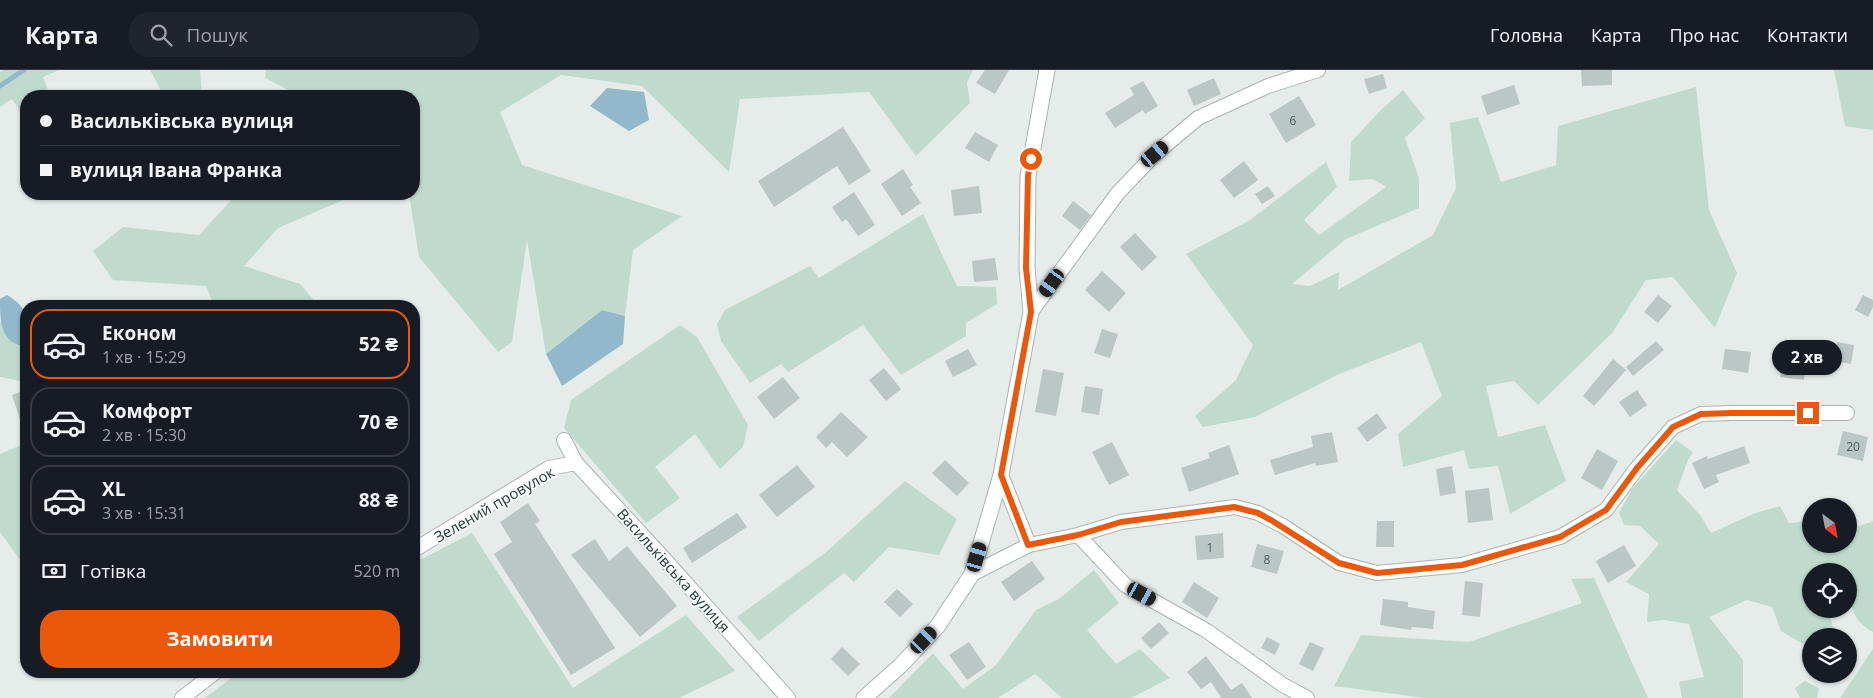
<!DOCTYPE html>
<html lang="uk">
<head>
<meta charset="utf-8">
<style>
  :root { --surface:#171b24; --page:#20242c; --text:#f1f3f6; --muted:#9ea1a6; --line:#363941; --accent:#ea580c }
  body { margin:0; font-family:"Open Sans",sans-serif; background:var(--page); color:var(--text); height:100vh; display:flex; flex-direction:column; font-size:19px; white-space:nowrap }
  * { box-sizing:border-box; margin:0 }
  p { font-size:16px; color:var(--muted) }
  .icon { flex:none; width:28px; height:28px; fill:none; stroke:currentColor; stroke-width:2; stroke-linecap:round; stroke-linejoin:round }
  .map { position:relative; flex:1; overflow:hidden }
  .panel { position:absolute; left:20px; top:230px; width:400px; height:378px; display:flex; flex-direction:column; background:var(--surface); border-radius:20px; box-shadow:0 1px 4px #0004 }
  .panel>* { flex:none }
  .banner { position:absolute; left:20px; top:20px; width:400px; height:110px; border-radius:20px; box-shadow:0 1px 4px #0004; display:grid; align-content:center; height:110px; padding:0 20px; background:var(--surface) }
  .needle { width:32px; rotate:148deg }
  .buttons { position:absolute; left:1802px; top:428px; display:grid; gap:10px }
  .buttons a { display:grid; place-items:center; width:55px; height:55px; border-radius:50%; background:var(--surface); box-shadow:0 1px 4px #0004; font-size:25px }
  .end { position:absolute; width:22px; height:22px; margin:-11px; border:6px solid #ea580c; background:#fff; box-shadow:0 0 0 2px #fff }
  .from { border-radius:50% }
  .bubble { position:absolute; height:35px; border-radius:18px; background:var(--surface); box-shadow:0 1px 4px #0004; font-size:16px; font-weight:700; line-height:35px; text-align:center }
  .car { position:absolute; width:15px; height:30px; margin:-15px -8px; border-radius:6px; box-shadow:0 0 4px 1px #0007; background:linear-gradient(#222 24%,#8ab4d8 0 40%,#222 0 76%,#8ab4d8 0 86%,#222 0) }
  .banner b { display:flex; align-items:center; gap:18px; height:48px; font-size:19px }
  .banner b+b { border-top:1px solid var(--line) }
  .banner i { width:12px; height:12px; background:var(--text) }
  ul { padding:9px 0 0; list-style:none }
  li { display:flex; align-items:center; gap:15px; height:70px; margin:0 10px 8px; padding:0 10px; border:2px solid var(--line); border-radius:20px }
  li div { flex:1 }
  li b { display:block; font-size:19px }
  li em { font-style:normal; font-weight:700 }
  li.current { border-color:var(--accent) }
  li>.icon { width:45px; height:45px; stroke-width:1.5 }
  .pay { display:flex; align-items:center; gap:12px; height:55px; padding:0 20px; font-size:19px }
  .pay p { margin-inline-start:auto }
  .button { display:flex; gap:10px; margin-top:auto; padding:10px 20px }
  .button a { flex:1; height:58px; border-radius:20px; background:var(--accent); color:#fff; font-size:20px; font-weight:700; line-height:58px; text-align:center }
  header { display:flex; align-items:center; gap:30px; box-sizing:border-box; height:70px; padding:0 25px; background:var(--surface); border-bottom:1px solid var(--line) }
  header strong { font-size:24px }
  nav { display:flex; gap:28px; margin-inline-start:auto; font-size:18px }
  .search { width:350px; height:45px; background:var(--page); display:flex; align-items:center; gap:12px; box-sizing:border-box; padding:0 18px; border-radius:20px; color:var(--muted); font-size:19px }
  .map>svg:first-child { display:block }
</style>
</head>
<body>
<header>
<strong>Карта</strong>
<div class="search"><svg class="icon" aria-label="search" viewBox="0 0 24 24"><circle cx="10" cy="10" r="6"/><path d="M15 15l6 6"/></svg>Пошук</div>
<nav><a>Головна</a><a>Карта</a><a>Про нас</a><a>Контакти</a></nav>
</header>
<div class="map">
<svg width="1873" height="628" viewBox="0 0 1873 628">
  <rect width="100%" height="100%" fill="#e5ecea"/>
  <path fill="#c0dbcd" d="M4,0h55l-16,7 7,19h-24v25l-14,-22 -12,8v-35z
    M150,0h50l2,26h-38z
    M266,0h707l-6,13 3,20 -54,53 -47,-64 -129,7 -11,73 -87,-86 -81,-11 -61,37 22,53 160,51 -49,34 -8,66 -23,-6 -56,44 -19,-114 -15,102 -14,10 -79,-95 -10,-63h5v-98h-114l-35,-18z
    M1834,0h39v60l-28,-4z
    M1696,17l13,123 28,63 -22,55 -42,-51 -27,3 -34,53 -74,72 -24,-24 -28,5 12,51 47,-12 21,56 -56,33 -12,-48 -29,3 -5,-19 -61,17 -5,-33 44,-38 -21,-54 -82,32 -84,43 -52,10 -8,-11 41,-36 17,-35 -67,-91 64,-34 76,-58 11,25 -33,33 15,15 67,-48 -13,-8 -24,2 2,-39 29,-31 23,-21 22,28 -20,20 14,40v30l-73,31 -54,45 18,2 29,-14 -1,18 95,-55 23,-47 -6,-65 28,-6 23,65 55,-17 2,-39z
    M237,124h120l-79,34 -34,38 56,18 19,22h-105l-8,-20 -93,-6 -20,-29 30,-24 76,8z
    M923,144l34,72 39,1 1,17 -31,19v13l-65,39 -38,-50 -75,47 -7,-8 -31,19 -29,-42 -4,-17 8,-14 85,-44 9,12z
    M0,252l26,3v57l-26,-5z
    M680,255l17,12 51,88 -5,22 -23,22 -25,-35 -40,33 25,31 -34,25 -82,-95 7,-28z
    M1676,370l17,12 -5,8 -11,30 23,25 11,18 42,-19 27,-8 9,17 22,-2v23h38v-14l24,-9v111c-25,-13 -24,-36 -24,-61h-38v38h16l7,20 -16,7h-7v4l-8,4 -22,-13 -9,-24 -25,-7 -38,17 34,43v38h-61l-3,-16 25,-5 -15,-53 -25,-4 -17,2 2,-28 -23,-12 33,-38 -19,-18 -16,-1 -5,-12 13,-24z
    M26,373v125l-26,-36v-78z
    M905,411l52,38 -18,36 -50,-8 -35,35 -10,-9 -85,68 -22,-24 88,-64z
    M472,463l101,155 113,-73 49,56 -56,27h-474l35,-27h174v-108z
    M1094,500l25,33 -32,27 29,34 24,-15 30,29 -39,20h-69l-27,-24 -37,24h-109l44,-45 30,36 33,-24 40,-55 23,-11z
    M1594,508l54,120h-223l-91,-12 27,-51 108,7 113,-39 -11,-24z
    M1873,579v49h-33z
    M1805,611l14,7 -2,10h-17l-5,-10z"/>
  <path fill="#93b8cb" d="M607,18l37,4 5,28 -20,11 -39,-25z
    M7,225c25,15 19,25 19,51 -26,-1 -26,-27 -26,-47z
    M602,240l23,6 -2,28 -61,42 -16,-32z"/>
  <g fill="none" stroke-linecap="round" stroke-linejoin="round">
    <path stroke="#93b8cb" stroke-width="5" d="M0,16l24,-16"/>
  </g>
  <path fill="#bac7c4" d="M985,0h24l-14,24 -19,-11z
    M1581,0h31v15l-30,1z
    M1383,4l4,14 -18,6 -5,-15z
    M1214,8l7,16 -27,12 -7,-16z
    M1143,11l15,25 -13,8 -2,-4 -28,18 -10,-15 29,-18 -4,-7z
    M1514,15l6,19 -33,11 -6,-19z
    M1299,26l17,29 -30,18 -17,-29z
    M843,57l28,44 -22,14 -12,-19 -63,41 -16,-26z
    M975,62l23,13 -9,17 -24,-14z
    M1244,91l14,19 -24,18 -14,-18z
    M903,99l10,16 -3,2 11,16 -19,13 -21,-32z
    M979,116l3,27 -28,3 -3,-26z
    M1268,116l7,10 -13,8 -7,-10z
    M854,122l21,33 -17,11 -12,-17 -4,3 -10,-15z
    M1073,131l18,14 -11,15 -18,-14z
    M1135,163l22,24 -15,14 -22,-24z
    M995,188l3,22 -24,2 -2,-21z
    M1102,201l24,22 -17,19 -24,-22z
    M1658,225l14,11 -14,17 -14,-11z
    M1863,225l10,5v7l-5,10 -13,-7z
    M1102,259l16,5 -8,24 -16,-5z
    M1656,271l8,9 -31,26 -7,-9z
    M1837,272l17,3 -3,19 -18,-3z
    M968,279l9,16 -24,12 -8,-16z
    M1725,279l26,3 -3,21 -26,-4z
    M1783,280l24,2 -3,28 -24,-3z
    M1613,289l13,11 -32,36 -11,-10z
    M884,298l17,21 -15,12 -17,-21z
    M1043,299l21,4 -8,43 -21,-4z
    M783,307l17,21 -26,21 -17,-22z
    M1085,316l18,3 -4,26 -18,-3z
    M26,320v41l-2,1 -12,-37z
    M1637,320l10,15 -17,12 -11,-15z
    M841,342l27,25 -21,20 -15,-15 -6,6 -10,-11z
    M1377,343l10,15 -20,14 -10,-14z
    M1843,361l25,6 -5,24 -26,-6z
    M1332,362l6,30 -22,4 -1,-3 -40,12 -5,-15 43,-13 -2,-11z
    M1112,372l17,33 -20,10 -17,-33z
    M1229,375l10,29 -50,18 -8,-24 29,-10 -2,-5z
    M1744,376l6,17 -34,12 3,7 -15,7 -12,-26 15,-7 1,3z
    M1597,379l21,12 -16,29 -21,-12z
    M945,390l24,23 -12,13 -25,-23z
    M797,395l18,22 -38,30 -18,-22z
    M1452,396l4,27 -16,3 -4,-27z
    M1489,418l4,32 -25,3 -3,-32z
    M528,433l12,18 -5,3 80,124 -44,27 -77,-121 18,-12 -12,-20z
    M737,443l10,14 -55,36 -9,-15z
    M1377,451h17v26h-18z
    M1223,463l1,25 -27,2 -2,-24z
    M595,469l14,22 18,-15 50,60 -37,31 -69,-82z
    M1257,474l27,7 -7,23 -26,-7z
    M1624,475l12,21 -28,17 -12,-22z
    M1032,491l13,18 -31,22 -13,-19z
    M1465,511l18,2 -3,34 -18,-2z
    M1194,512l25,16 -12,20 -25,-16z
    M897,519l16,15 -13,13 -16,-15z
    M1383,529l25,3v5l27,4 -2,18 -21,-2 -1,3 -31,-5z
    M1159,552l10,11 -18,16 -10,-11z
    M1267,567l13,7 -5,11 -14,-7z
    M969,572l17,25 -19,13 -18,-25z
    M1310,572l14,6 -11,23 -14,-7z
    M842,577l18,17 -12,12 -17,-17z
    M1206,586l25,34 11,-7 10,15h-33l2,-1 -10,-15 -10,7 -14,-17z"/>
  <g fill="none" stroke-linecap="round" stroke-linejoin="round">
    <defs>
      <path id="minor" d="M1031,242l86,-118 38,-40 43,-36 70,-32 50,-16
        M564,370l12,23 91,99 121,136
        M1001,405l28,70
        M1078,465l47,50 82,46 76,54 24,13
        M414,480l135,-82 27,-5
        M972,504l57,-29 49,-10 43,-13 114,-15 23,6 25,13 56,37 38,10 85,-8 98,-28 46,-27 31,-42 36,-41 28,-13 31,-1h115
        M182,628l35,-27"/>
      <path id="tertiary" d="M864,628l36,-32 37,-39 35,-53 29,-99 30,-163 -4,-44 1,-92 19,-106"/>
    </defs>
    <use href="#minor" stroke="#a8b4b2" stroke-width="16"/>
    <use href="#tertiary" stroke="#a8b4b2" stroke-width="17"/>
    <use href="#minor" stroke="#fff" stroke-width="14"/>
    <use href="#tertiary" stroke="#fff" stroke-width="15"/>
  </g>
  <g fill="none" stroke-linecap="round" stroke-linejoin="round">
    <path stroke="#ea580c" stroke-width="6" d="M1031,89l-3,17 -2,92 5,44 -30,163 27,70 50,-10 43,-13 113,-15 24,6 13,7 68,43 38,10 85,-8 98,-28 46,-27 31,-42 36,-41 28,-13 31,-1h76"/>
  </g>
  <g text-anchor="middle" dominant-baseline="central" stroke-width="4" stroke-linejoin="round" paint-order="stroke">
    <g font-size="12" fill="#4b5f5c">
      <text x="1293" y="50">6</text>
      <text x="1853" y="376">20</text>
      <text x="1210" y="477">1</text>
      <text x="1267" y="489">8</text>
    </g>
    <g font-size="15" fill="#263c3a" stroke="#f5f9f8">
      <text transform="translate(494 434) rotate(-30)">Зелений провулок</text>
      <text transform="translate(674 500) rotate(48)">Васильківська вулиця</text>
    </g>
  </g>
</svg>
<div class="buttons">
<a><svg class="needle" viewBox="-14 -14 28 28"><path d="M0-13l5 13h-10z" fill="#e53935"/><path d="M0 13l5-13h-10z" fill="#9ea1a6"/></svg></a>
<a><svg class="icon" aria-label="locate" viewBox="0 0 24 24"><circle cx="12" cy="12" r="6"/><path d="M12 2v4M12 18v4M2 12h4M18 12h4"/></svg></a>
<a><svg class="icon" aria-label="layers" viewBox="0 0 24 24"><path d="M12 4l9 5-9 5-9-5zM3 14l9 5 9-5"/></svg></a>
</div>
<i class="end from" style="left:1031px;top:89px"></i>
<i class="end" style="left:1808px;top:343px"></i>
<div class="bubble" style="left:1772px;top:270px;width:70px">2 хв</div>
<i class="car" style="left:1155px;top:84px;rotate:50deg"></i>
<i class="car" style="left:1052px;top:213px;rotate:216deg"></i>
<i class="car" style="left:977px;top:487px;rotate:16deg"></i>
<i class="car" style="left:1142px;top:524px;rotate:119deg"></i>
<i class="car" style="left:924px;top:570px;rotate:44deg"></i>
<div class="banner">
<b><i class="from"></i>Васильківська вулиця</b>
<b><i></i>вулиця Івана Франка</b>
</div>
<section class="panel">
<ul>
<li class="current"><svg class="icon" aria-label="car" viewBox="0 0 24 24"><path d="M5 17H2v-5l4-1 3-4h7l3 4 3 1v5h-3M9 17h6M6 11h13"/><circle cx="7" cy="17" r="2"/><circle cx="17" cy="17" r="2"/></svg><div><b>Економ</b><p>1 хв · 15:29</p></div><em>52 ₴</em></li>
<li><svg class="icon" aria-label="car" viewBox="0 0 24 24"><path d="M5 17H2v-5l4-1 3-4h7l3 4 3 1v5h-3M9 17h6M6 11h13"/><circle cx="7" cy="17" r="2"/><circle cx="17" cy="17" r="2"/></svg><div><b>Комфорт</b><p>2 хв · 15:30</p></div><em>70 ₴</em></li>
<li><svg class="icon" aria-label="car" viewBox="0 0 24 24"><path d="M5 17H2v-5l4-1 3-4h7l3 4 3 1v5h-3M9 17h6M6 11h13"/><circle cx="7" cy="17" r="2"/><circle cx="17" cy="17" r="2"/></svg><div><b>XL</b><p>3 хв · 15:31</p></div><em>88 ₴</em></li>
</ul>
<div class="pay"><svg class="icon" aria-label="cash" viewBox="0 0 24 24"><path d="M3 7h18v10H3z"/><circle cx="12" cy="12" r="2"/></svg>Готівка<p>520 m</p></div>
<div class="button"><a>Замовити</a></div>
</section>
</div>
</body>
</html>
